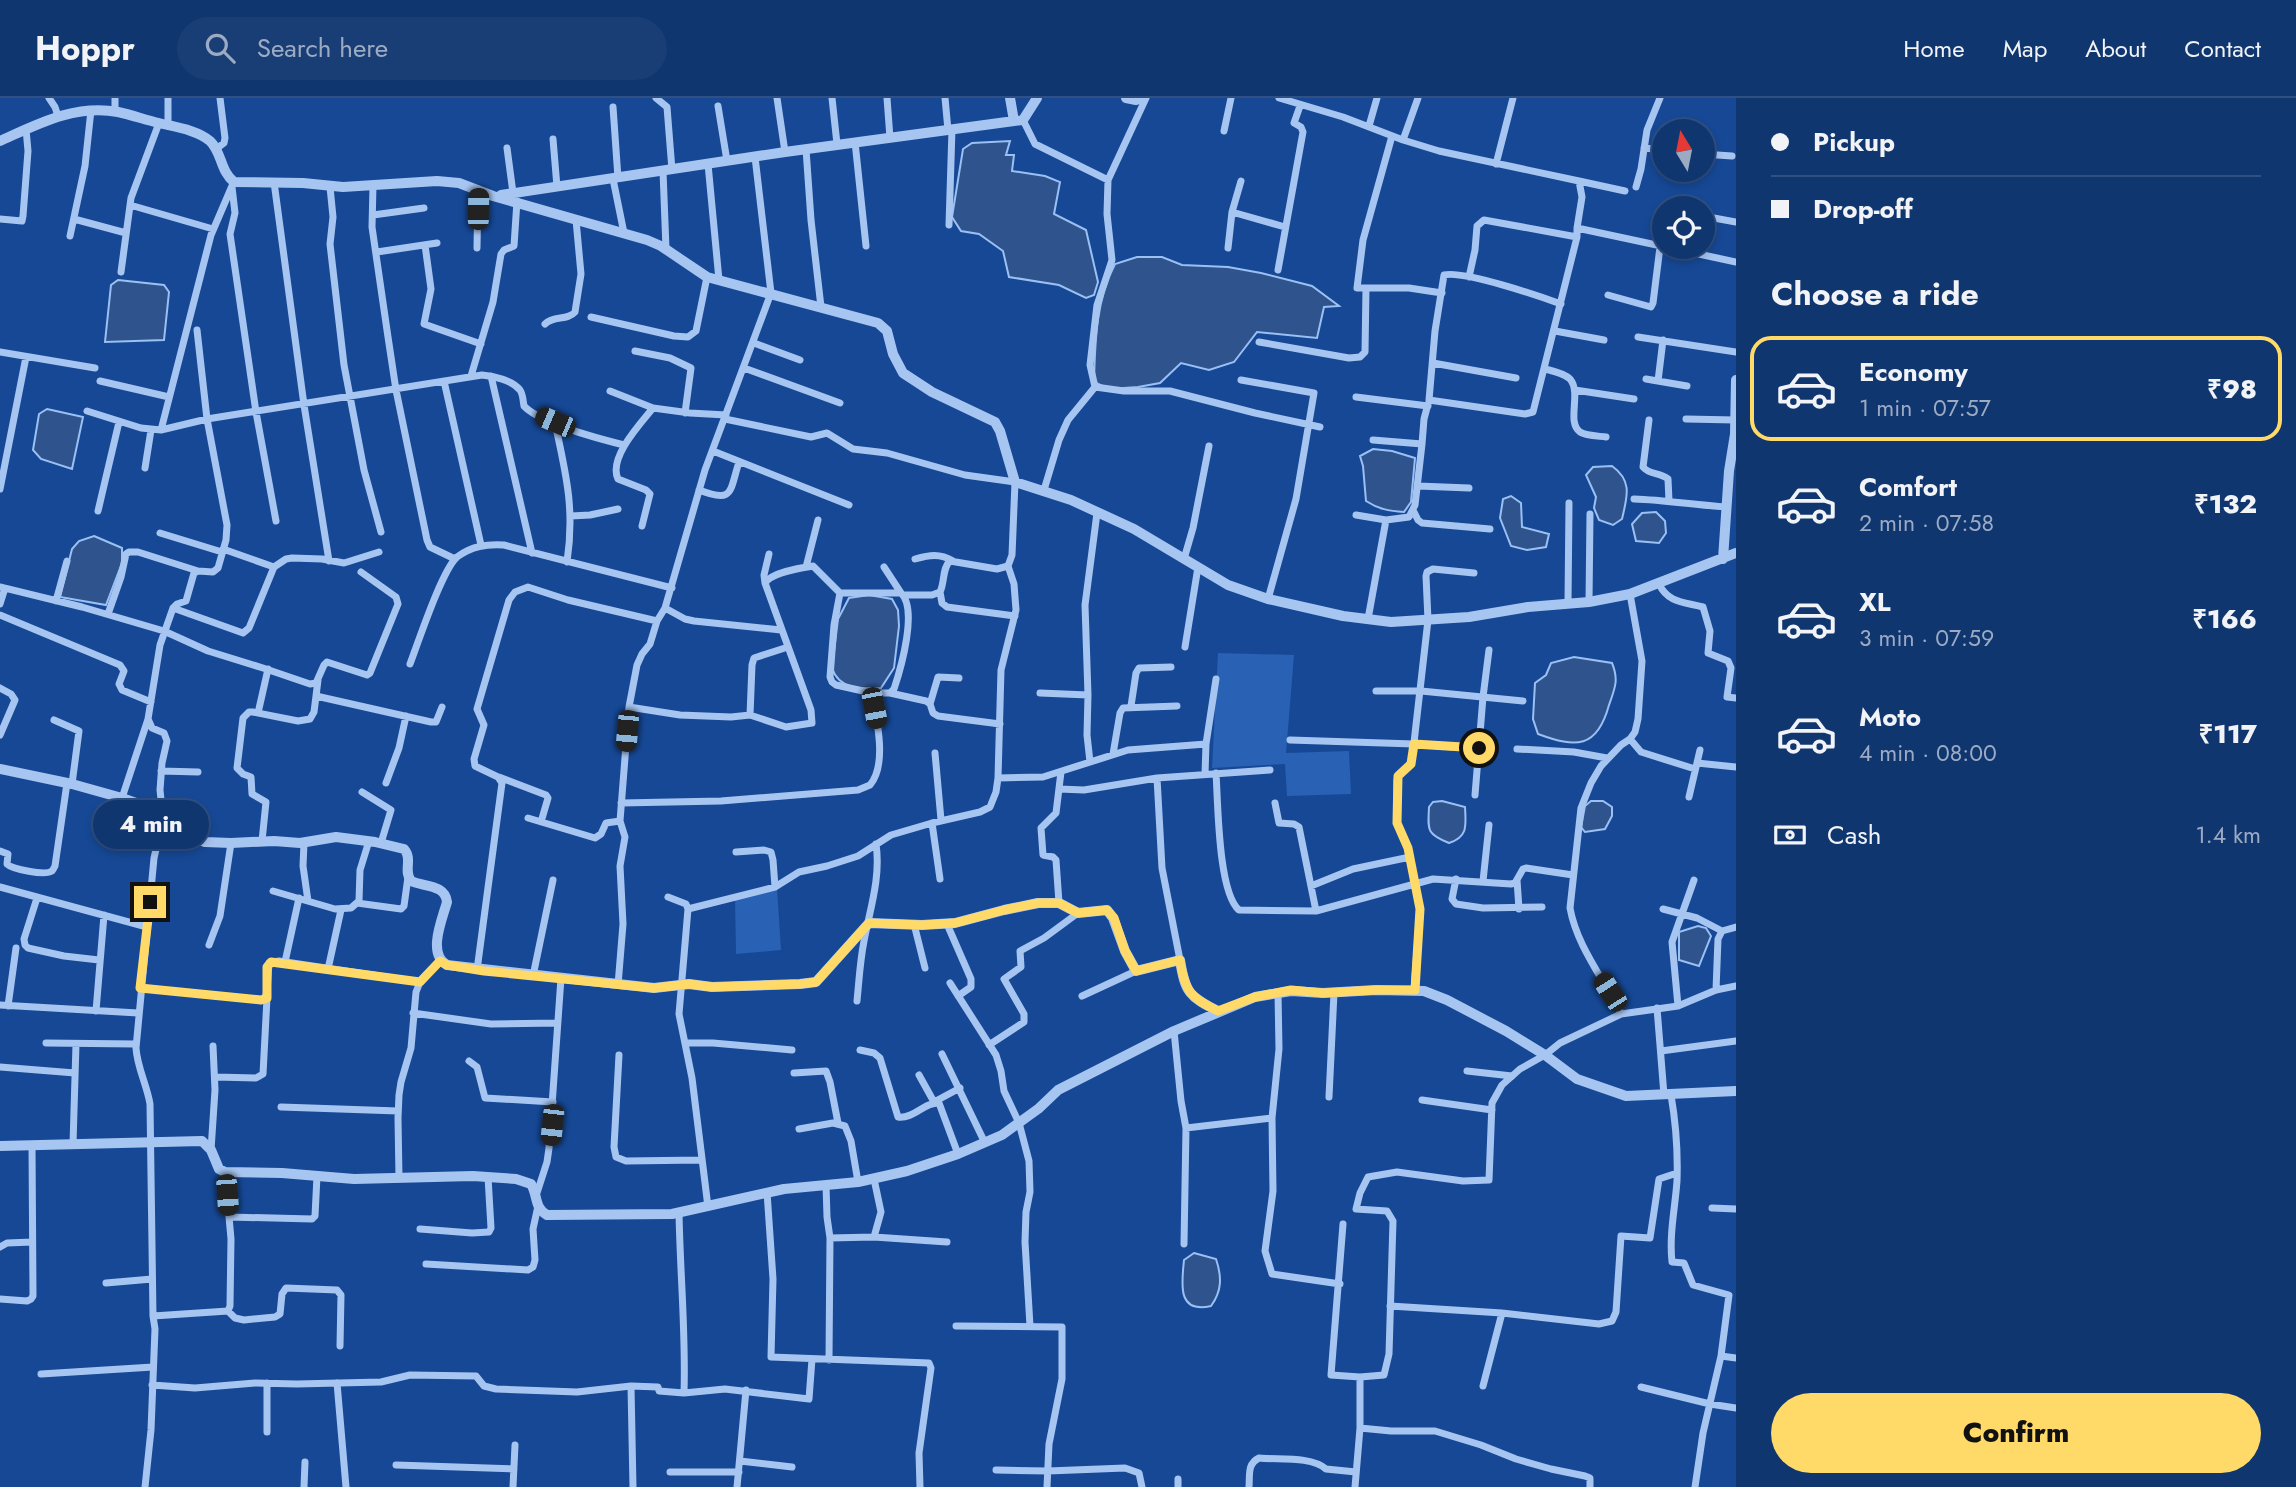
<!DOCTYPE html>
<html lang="en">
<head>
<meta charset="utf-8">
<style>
  :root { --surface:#103670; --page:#193e75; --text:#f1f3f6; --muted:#9cabc3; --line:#305083; --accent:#ffda68 }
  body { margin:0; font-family:Jost,sans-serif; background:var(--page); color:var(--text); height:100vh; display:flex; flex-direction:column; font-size:26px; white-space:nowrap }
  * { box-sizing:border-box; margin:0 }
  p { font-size:23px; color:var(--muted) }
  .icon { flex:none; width:38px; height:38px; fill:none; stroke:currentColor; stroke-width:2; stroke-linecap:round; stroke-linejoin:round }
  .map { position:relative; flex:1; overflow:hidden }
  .sheet { display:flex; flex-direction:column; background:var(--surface); width:560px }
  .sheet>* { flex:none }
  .hud { display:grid; align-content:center; height:154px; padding:0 35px; background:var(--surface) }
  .needle { width:46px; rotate:350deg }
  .buttons { position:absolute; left:1652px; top:21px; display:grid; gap:14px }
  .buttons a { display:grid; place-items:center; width:63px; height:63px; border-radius:50%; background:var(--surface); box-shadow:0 4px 10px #0003,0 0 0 2px var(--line); font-size:35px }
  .end { position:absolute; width:32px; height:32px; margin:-16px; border:9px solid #ffda68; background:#111; box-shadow:0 0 0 4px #111 }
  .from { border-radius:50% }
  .bubble { position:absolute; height:49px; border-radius:24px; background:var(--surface); box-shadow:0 4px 10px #0003,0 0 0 2px var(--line); font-size:23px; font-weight:800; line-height:49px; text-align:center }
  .car { position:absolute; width:21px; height:42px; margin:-21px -10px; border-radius:9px; box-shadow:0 0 5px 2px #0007; background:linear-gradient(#222 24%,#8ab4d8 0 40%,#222 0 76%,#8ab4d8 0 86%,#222 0) }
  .hud b { display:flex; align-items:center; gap:24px; height:66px; font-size:26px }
  .hud b+b { border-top:2px solid var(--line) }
  .hud i { width:18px; height:18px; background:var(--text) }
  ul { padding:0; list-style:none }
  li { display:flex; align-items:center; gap:21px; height:105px; margin:0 14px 10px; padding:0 21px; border:4px solid transparent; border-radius:21px }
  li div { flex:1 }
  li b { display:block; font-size:26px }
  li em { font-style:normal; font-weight:800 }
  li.selected { border-color:var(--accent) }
  li>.icon { width:63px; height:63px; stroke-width:1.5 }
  h2 { padding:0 35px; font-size:32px; line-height:84px }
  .pay { display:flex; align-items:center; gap:18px; height:77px; padding:0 35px; font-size:26px }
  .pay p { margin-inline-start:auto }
  .cta { display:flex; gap:14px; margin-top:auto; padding:14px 35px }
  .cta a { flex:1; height:80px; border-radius:42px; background:var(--accent); color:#111; font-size:28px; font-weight:800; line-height:80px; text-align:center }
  header { display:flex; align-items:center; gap:42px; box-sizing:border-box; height:98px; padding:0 35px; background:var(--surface); border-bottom:2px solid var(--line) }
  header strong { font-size:33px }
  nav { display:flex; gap:38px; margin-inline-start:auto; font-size:24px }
  .search { width:490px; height:63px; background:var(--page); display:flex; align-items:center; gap:18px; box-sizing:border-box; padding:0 24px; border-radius:38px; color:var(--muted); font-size:26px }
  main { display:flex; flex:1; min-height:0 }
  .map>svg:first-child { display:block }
</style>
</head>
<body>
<header>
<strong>Hoppr</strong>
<div class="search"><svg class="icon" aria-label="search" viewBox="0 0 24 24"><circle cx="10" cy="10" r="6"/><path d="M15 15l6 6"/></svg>Search here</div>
<nav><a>Home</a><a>Map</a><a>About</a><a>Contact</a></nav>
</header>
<main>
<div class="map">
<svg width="1736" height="1389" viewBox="0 0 1736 1389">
  <rect width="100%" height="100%" fill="#164895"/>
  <path fill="#2961b4" d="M1218,555l76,2 -8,98 63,-2 2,43 -64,2 -2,-32 -73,4z
    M777,790l4,62 -45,4 -1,-57z"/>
  <path fill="#2f548d" stroke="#9ac0f4" stroke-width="2" d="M1010,43l-4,14h8l-2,16 33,5 15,6 -6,32 32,16 12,52 -4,13 -8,3 -27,-13 -50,-8 -6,-26 -24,-17 -18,-3 -9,-14 11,-68 9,-6z
    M1137,159h25l20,8 46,2 33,6 51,13 27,20 -15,1 -7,31 -60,-6 -23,30 -25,8 -28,-7 -21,20 -22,4 -29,2 -15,-7c1,-41 2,-82 21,-118z
    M118,182l46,5 5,7 -5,48 -59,2 6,-57z
    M47,311l36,8 -11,52 -31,-10 -8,-9 6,-36z
    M1373,351l19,2 23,7 -4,44 -7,10c-15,-1 -26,-3 -38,-11l-3,-35 -3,-10z
    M1612,368c21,15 15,31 10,53l-9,6 -14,-5 -5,-12 2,-11 -10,-22 7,-8z
    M1511,398l10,7 1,24 27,7 -3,13 -19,3 -16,-4 -11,-28 3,-19z
    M1656,414l9,9 1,12 -7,10 -23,-2 -4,-17 10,-11z
    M94,438l28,12v15l-16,42 -46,-8 12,-48 7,-8z
    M869,497l23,4 6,11 1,16 -5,42 -13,20c-19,1 -42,2 -49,-20l6,-49 11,-21z
    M1574,559l38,6c7,17 3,25 -3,42 -12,44 -33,43 -71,29l-5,-15 2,-36 11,-8 5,-12z
    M1442,703l23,6c1,19 3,30 -16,36 -23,-9 -21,-13 -20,-36l4,-5z
    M1591,703h12l9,6v9l-7,13 -20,3 -4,-5 4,-21z
    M1698,828l8,2 5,8 -12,30 -20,-6v-28z
    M1194,1155l22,6c6,18 6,32 -5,47 -35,8 -29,-24 -27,-46z"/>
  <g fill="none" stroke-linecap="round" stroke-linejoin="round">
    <path stroke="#a7c5f1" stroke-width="7" d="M49,0l6,9 3,9
      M115,0v14
      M656,0l11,9 5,63
      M777,0l8,54
      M832,0l5,46
      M887,0l3,40
      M945,0l3,32
      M1279,0l64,19 60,23 36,11 140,30 3,16 -5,31 159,34
      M718,8l9,55
      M613,9l5,71
      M1023,22l12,24 73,36 -1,34 5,46 -15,45 -7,60 5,22 29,4h46l85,22 65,14
      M168,27v-27
      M1369,28l8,-28
      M1224,33l7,-33
      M1392,38l-29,104 -6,48h52l33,5
      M553,41l4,48
      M1403,42l15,-42
      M855,44l11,104
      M507,50l6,45
      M1644,50l20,2
      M216,51l8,-6 1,-5 -5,-40
      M806,51l5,71 10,87
      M1703,56l29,2
      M708,66l11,116
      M1496,66l17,-66
      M663,73l3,78
      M613,81l11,54
      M1108,82l38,-82
      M1579,83l46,10
      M274,84l30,223 25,156
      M373,88l-1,41 16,110 8,53 31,150 3,7 25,12
      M232,89l3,26 -5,21 26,178 20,109
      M330,89l3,30 -3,27 14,121 20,105 17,62
      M1636,89l5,-18 6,-39 13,-32
      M130,107l83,24
      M1232,114l53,15
      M373,117l51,-7
      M1703,118l33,6
      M0,121l22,2 1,-5 5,-65 -2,-22
      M74,121l52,14
      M949,127l3,-96
      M70,138l15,-70 6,-56
      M425,147l6,44 -7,35 57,20
      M477,150l1,-59
      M1228,150l4,-36 9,-31
      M377,154l60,-9
      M1278,172l25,-138 -2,-5 -7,-4 6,-17
      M121,174l10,-74 28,-75
      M1469,179l6,-27 2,-24 7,-6 93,17
      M1608,197l43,12 2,-4 7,-56
      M1561,206c-22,-8 -98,-34 -117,-29l-9,56 -6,69 96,14 8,-2 44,-175v-9
      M591,219l83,19 14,1 8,-6 11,-54
      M545,226c9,-9 22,-3 30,-12l6,-38 -5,-54
      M1555,233l49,9
      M1638,239l98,15
      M1259,244l90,16 11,-1 5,-5 1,-64
      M754,245l46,17
      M635,253l35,7 21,10 -6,45
      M0,254l95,16
      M1433,265l83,15
      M744,270l96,35
      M1545,271c8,2 19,4 25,10 12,14 -4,43 10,53 6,4 19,4 26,5
      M471,278l22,-74 8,-48 3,-4 10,-4 3,-45
      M491,278l41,177
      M1646,281l41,7
      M1241,282l73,13 -18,106 -28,100
      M100,283l69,16
      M444,283l37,164
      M1658,283l5,-41
      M1575,292l59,9
      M610,293l43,17 37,5 36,2
      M1356,299l72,9
      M87,313l54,17 20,2 46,-11 275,-44c11,1 30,5 38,15 3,4 3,11 4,16 16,17 76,33 100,39
      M725,321l86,18 16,-4 26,16 34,4 78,22 50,7 -3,73 -4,11 -11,3 -47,-8c-8,7 -5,21 -10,31l-8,3h-28
      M1686,321l49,1
      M1649,322l-6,47c6,8 17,5 25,12l1,22
      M555,325c11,51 20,86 12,139
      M161,332l50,-195 21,-49
      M1422,346l2,-25 4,-15
      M713,353l136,54
      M145,370l6,-38
      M1418,388l51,2
      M0,391l26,-132
      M699,392c35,13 30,3 40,-28
      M1044,392l15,-50 9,-20 27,-33
      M1634,401c31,1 61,6 92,8
      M98,413l21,-89
      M1414,414l4,8 4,3 68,6
      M1356,417l30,5 23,-3 6,-12 7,-61 -49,-4
      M571,418l19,-1 28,-6
      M642,428l8,-32 -4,-4 -28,-11c-10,-21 22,-55 35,-71
      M160,435l62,19
      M223,451l51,18 12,-8 6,-1 30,1 22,4 35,-11
      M915,461c14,-4 25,-6 38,2
      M1184,461l9,-31 16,-82
      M806,469l12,-47
      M884,469l17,26
      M765,485l-1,-8 5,-21
      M1659,486c9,19 25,18 44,23l7,24 -2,22 20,8 3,7 -4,29 9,1
      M0,489l82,20 82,24 44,20 55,17 47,16 6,-1 8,-18 3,-3 40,13 3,-2 28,-69 -2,-7 -35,-25
      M940,494l2,11 5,4 68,9
      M56,503l11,-40
      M1589,504l1,-88
      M1568,505l1,-100
      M0,506l5,-16
      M173,510l70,25 6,-5 25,-61
      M665,510l20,11 9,2 87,9
      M108,516l13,-37 5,-23 3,-2h9l60,19
      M0,517l120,50 4,6 -5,13 3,6 29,12
      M1368,521l18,-99
      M1185,549l13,-80
      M410,566c8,-21 32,-94 47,-107 15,-11 29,-13 47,-12l168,43
      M0,590l11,6 4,6 -15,35
      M1376,593h45l102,10
      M890,595l36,8 4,3 3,9 5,3 62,8
      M1040,595l48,2
      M316,598l115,26h5l6,-15
      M930,606l8,-27 21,1
      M1131,608l5,-33 3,-5 32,-1
      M629,609l51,8 51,2 19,-2 36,12 26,-4 -1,-13 -46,-127c7,-11 35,-15 48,-17l27,27
      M258,615l10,-44
      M750,617l2,-50 2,-7 34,-11
      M54,622l25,11 -7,53
      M1630,641l11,13 54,17
      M1290,642l124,4 65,5
      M1517,651l57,3 33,6
      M935,655l6,67
      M1113,656l7,-41 3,-5 54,-2
      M1090,664l-3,-27 1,-40 -3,-90 12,-92
      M1697,665l39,4
      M161,673l37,1
      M1216,675c2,29 2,119 23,137l77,1 117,-32 78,5 4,-1 8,-14 3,-1 47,7
      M1205,676l1,-30
      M499,679l47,18 2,3 -7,24
      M998,680l45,-1 85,-27 78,-6 10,-65
      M1157,680l5,90 18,92
      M386,685l13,-35 7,-32
      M1059,691l25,1 73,-12 113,-8
      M362,694l29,18 -10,33
      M1475,697l8,-98 6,-47
      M1689,699l11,-47
      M122,700l26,-79
      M621,705l100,-2 137,-11 12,-5c18,-21 6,-68 2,-92l-36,-8 -4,-3 -2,-5 4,-52 6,-32h61c17,16 0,75 -7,96l-4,4h-18
      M1275,705l4,20 15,1 5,3 17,84
      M528,720l67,20 6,-4 5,-11 14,-2
      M932,725l8,56
      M262,743l4,-39 -14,-8 -1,-17 -8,-3 -6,-6 6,-50 6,-6h4l45,9 12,-2 4,-7 4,-32
      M304,745l-1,23 5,35
      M0,753l8,3 -1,10c5,5 38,12 45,7 1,-1 2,-3 3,-5l12,-83
      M736,754l28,-2 7,2 2,8 2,27
      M1456,781l-4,20 4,5 27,4 59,-1
      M1517,782l2,29
      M1483,783l6,-56
      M1311,788l42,-17 57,-12
      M0,789l147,40
      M273,793l62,18 16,-1 8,-7 1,-31 9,-29
      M668,799l18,7 2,5 -9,105 13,64 16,129
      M37,800l-13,41 1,6 3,3 36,8 35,4
      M357,805l44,6 3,-3 4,-29
      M1059,805l-3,-43 -3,-3 -10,-2 -2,-27 15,-15 5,-41
      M688,811l87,-22 24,-15 28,-6 31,-10 33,-21 41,-12 48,-11 10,-5 6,-15 2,-14 3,-108 15,-60 -2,-26 -6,-18
      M1663,811l34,9 25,13 14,-4
      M914,826l11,44
      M947,826l24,55v8l-13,9
      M209,847l11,-29 11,-73
      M285,864l14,-64
      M328,871l13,-59
      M477,872l25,-187 -4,-6 -23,-11 -1,-7 10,-34 -7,-16 32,-109 6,-8 13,-5 40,13 89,21 8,-13 40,-138 66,-177 -16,-136
      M533,878l20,-96
      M950,885l46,72 5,16 3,20 15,32 10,38 1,31 -4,20 -1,30 5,84
      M618,887l5,-61 -3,-58 5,-29 -5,-16 9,-114 8,-42 5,-11 8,-10 7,-23
      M140,890l124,12 3,-8 2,-29 10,-2 141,21
      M1414,892l6,-81 -12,-61 -11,-25v-43c2,-9 12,-11 15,-20l16,-140 -2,-44 1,-4 6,-3 41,4
      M1716,892l2,-51 4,-8
      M1278,895l1,56 -7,69 1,73 -8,60 7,23 68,10
      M1082,898l54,-25
      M857,903c2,-20 3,-40 7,-60 6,-32 17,-64 12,-97
      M0,907l138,8
      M8,908l8,-58
      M1678,908l-6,-64 22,-62
      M1657,910l7,87
      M96,913l8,-96
      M413,915l78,11 66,-1
      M1621,916c-17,-35 -44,-67 -51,-106l11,-100 10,-25 10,-17 20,-21 9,-6 5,-7 3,-13 4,-58 -12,-67
      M1174,933l7,70 5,27 -2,116
      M46,945l90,1
      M686,945h27l79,7
      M989,947l35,-23v-8l-20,-35 17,-12 -1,-16 24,-13 34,-25
      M860,952l14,3 6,5 18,59c16,2 26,-15 41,-14l19,51
      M1661,953l75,-10
      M942,956l43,89
      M619,957l-5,92 2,10 10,4 76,-1
      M469,963l8,6 8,31 68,4
      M0,969l75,6
      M1467,973l45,5
      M794,975l32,-2 4,11 8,41
      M919,977l15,27 26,-14
      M215,979l41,1 7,-4 4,-76
      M1671,997c5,29 7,57 6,86 -2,28 -8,53 -5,81l12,1 9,22 36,10 -8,61 15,2
      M1329,999l5,-104
      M1422,1002l70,10
      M281,1009l117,4
      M1186,1030l86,-10
      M799,1031l34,-6 12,3 6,15 7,41
      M73,1046l3,-100
      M211,1052l4,-60 -2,-44
      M399,1080l-1,-60 1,-23 2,-13 10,-34 5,-56 4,-10 20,-21
      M826,1087l1,32 3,21 -1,122
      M767,1094l6,87 -2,78 158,6 2,5 -12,85 1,34
      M536,1098l11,-34 2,-14 12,-170
      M1712,1110l24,1
      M679,1114c1,61 7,121 5,181l41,-4 84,10 3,-40
      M229,1119l83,2 3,-3 2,-40
      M1343,1126l-12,151 29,2
      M420,1131l52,4 17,-1 2,-4 -3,-51
      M874,1139l7,-25 -7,-33
      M830,1140l44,-1 73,5
      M0,1149l7,-4 25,-1
      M426,1166l102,6 5,-3 2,-7 -2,-31 5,-23
      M106,1185l46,-4
      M0,1201l27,2 4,-2 2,-3 -1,-151
      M1390,1208l112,7 97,11 13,-3 4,-9 5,-76 29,2 9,-59 18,-6
      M228,1213l7,7 9,2 31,-3 5,-3 2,-20 4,-6 51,2 4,5 -1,51
      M153,1218l75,-5 2,-5 1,-67 -6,-67
      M956,1228l106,1v52l-13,65 -2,43
      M41,1276l112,-7
      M267,1285v49
      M337,1285l9,104
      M152,1287l43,3 60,-5 42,1 84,-2 29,-7 66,1 8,10 12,3 81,3 54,-6 27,1 1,4 25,2
      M631,1288l2,101
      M1483,1288l19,-73
      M1641,1289l69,17 26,4
      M1360,1330l31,3h44l46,14 35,14 35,10 34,7 5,2v9
      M740,1363l52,6
      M396,1367l118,4
      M996,1372l52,1 77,-3 14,5 3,14
      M670,1374h69
      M145,1389l6,-57 4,-101 -2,-13 -3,-212c-3,-19 -13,-37 -14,-56l18,-190 9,-39 -3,-29 2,-27 5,-22 -3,-8 -12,-5 -4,-9 12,-74 13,-37 4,-4 9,-3 8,-28 4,-2 15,1 5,-4 8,-28 1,-15 -20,-106 -10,-89
      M304,1389l1,-25
      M513,1389l2,-42
      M737,1389l9,-97
      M1178,1389v-8
      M1249,1389c1,-12 -2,-23 10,-29 20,2 52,-2 67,11l30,3
      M1355,1389l5,-59v-51l24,-2 5,-21 4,-133 -6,-10 -31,-2 4,-16 8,-16 29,-5 66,9 26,-1 3,-77 10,-18 18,-16 25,-14 15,-12 61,-29 57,-8 38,-16 20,-4
      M1695,1389l8,-54 18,-77"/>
    <path stroke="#a7c5f1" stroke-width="10" d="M1010,0l4,23
      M1126,0l10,2 6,-2
      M0,43c38,-17 75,-37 118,-29 14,3 28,8 41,11 16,4 38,7 51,18 12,11 10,30 24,41l69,1 40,4 94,-6 22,2 34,13 154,44 14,6 46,31 171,46 9,8 6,23 10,19 29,19 63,30 5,9 15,51 56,18 63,29 94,56 40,14 75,17 48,6 78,-5 59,-10 61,-5 41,-8 106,-41
      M501,97l284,-43 229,-31 9,-1 14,-22
      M1723,461l6,-88 6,-37 1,-54
      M0,671l72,15 50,14 14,5 45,30 24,9 26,1 43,-2 26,2 36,-6 39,5 29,7c9,10 -1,22 7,32 13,6 34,3 36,21 -5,18 -20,52 0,63l207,23 35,-4 23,3 88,-3 16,-2 53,-59 53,2 33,-2 49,-13 34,-7h21l19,10 29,-3 6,8 12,33 11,20 44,-11c5,32 9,37 38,51
      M0,1048l202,-5 9,9 8,19 6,3 57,1 72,6 119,-3 43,3 15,5c7,11 3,24 16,31l125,-1 112,-25 74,-7 49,-11 51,-17 44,-19 36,-26 20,-19 116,-59 81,-34 36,-6 32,2 53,-3 48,1 23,9 59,31 39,24 32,24 49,17 110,-5"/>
  </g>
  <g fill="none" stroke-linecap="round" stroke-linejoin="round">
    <path stroke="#ffda68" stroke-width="9" d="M150,804l-10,86 121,12 6,-2v-31l4,-5 149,20 20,-21 7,4 37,6 170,17 35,-4 23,3 88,-3 16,-2 53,-59 53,2 33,-2 49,-13 34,-7h21l19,10 29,-3 7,8 11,33 11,20 44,-11c5,32 10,37 38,51l37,-14 36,-7 32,3 53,-3h39l5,-81 -12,-61 -11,-25 1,-47 13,-12 3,-20 65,4"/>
  </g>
</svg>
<div class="buttons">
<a><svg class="needle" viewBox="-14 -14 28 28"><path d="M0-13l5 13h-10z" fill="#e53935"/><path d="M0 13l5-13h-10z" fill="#9cabc3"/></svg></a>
<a><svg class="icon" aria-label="locate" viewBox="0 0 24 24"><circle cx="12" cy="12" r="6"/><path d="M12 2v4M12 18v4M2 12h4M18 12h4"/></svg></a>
</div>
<i class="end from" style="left:1479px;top:650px"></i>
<i class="end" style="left:150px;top:804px"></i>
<div class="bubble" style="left:93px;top:702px;width:116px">4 min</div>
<i class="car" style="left:478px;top:111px;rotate:1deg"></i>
<i class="car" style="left:555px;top:324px;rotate:293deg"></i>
<i class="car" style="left:874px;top:610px;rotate:169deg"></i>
<i class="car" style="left:627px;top:633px;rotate:185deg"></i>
<i class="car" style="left:1610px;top:894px;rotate:327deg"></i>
<i class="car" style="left:552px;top:1027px;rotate:186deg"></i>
<i class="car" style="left:227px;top:1097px;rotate:176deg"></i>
</div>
<section class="sheet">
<div class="hud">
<b><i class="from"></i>Pickup</b>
<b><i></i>Drop-off</b>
</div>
<h2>Choose a ride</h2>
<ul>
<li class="selected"><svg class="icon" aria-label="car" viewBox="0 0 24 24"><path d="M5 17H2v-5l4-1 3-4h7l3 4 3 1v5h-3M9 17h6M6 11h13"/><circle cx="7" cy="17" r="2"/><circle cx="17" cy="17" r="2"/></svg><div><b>Economy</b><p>1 min · 07:57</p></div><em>₹98</em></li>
<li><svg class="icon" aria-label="car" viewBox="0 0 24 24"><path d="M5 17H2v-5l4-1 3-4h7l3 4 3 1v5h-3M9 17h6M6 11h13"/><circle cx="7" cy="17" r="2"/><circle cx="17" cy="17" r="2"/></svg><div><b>Comfort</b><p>2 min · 07:58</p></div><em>₹132</em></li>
<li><svg class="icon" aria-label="car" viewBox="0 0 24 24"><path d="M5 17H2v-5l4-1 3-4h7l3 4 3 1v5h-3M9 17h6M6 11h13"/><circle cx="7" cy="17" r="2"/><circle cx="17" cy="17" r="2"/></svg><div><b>XL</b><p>3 min · 07:59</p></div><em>₹166</em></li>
<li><svg class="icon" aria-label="car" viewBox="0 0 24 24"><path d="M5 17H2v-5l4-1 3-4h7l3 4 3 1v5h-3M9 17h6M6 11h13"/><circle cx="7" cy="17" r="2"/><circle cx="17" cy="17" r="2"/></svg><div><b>Moto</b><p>4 min · 08:00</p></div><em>₹117</em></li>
</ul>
<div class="pay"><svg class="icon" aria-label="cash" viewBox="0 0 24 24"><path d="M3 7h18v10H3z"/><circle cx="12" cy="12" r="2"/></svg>Cash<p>1.4 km</p></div>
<div class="cta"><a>Confirm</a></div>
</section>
</main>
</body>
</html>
